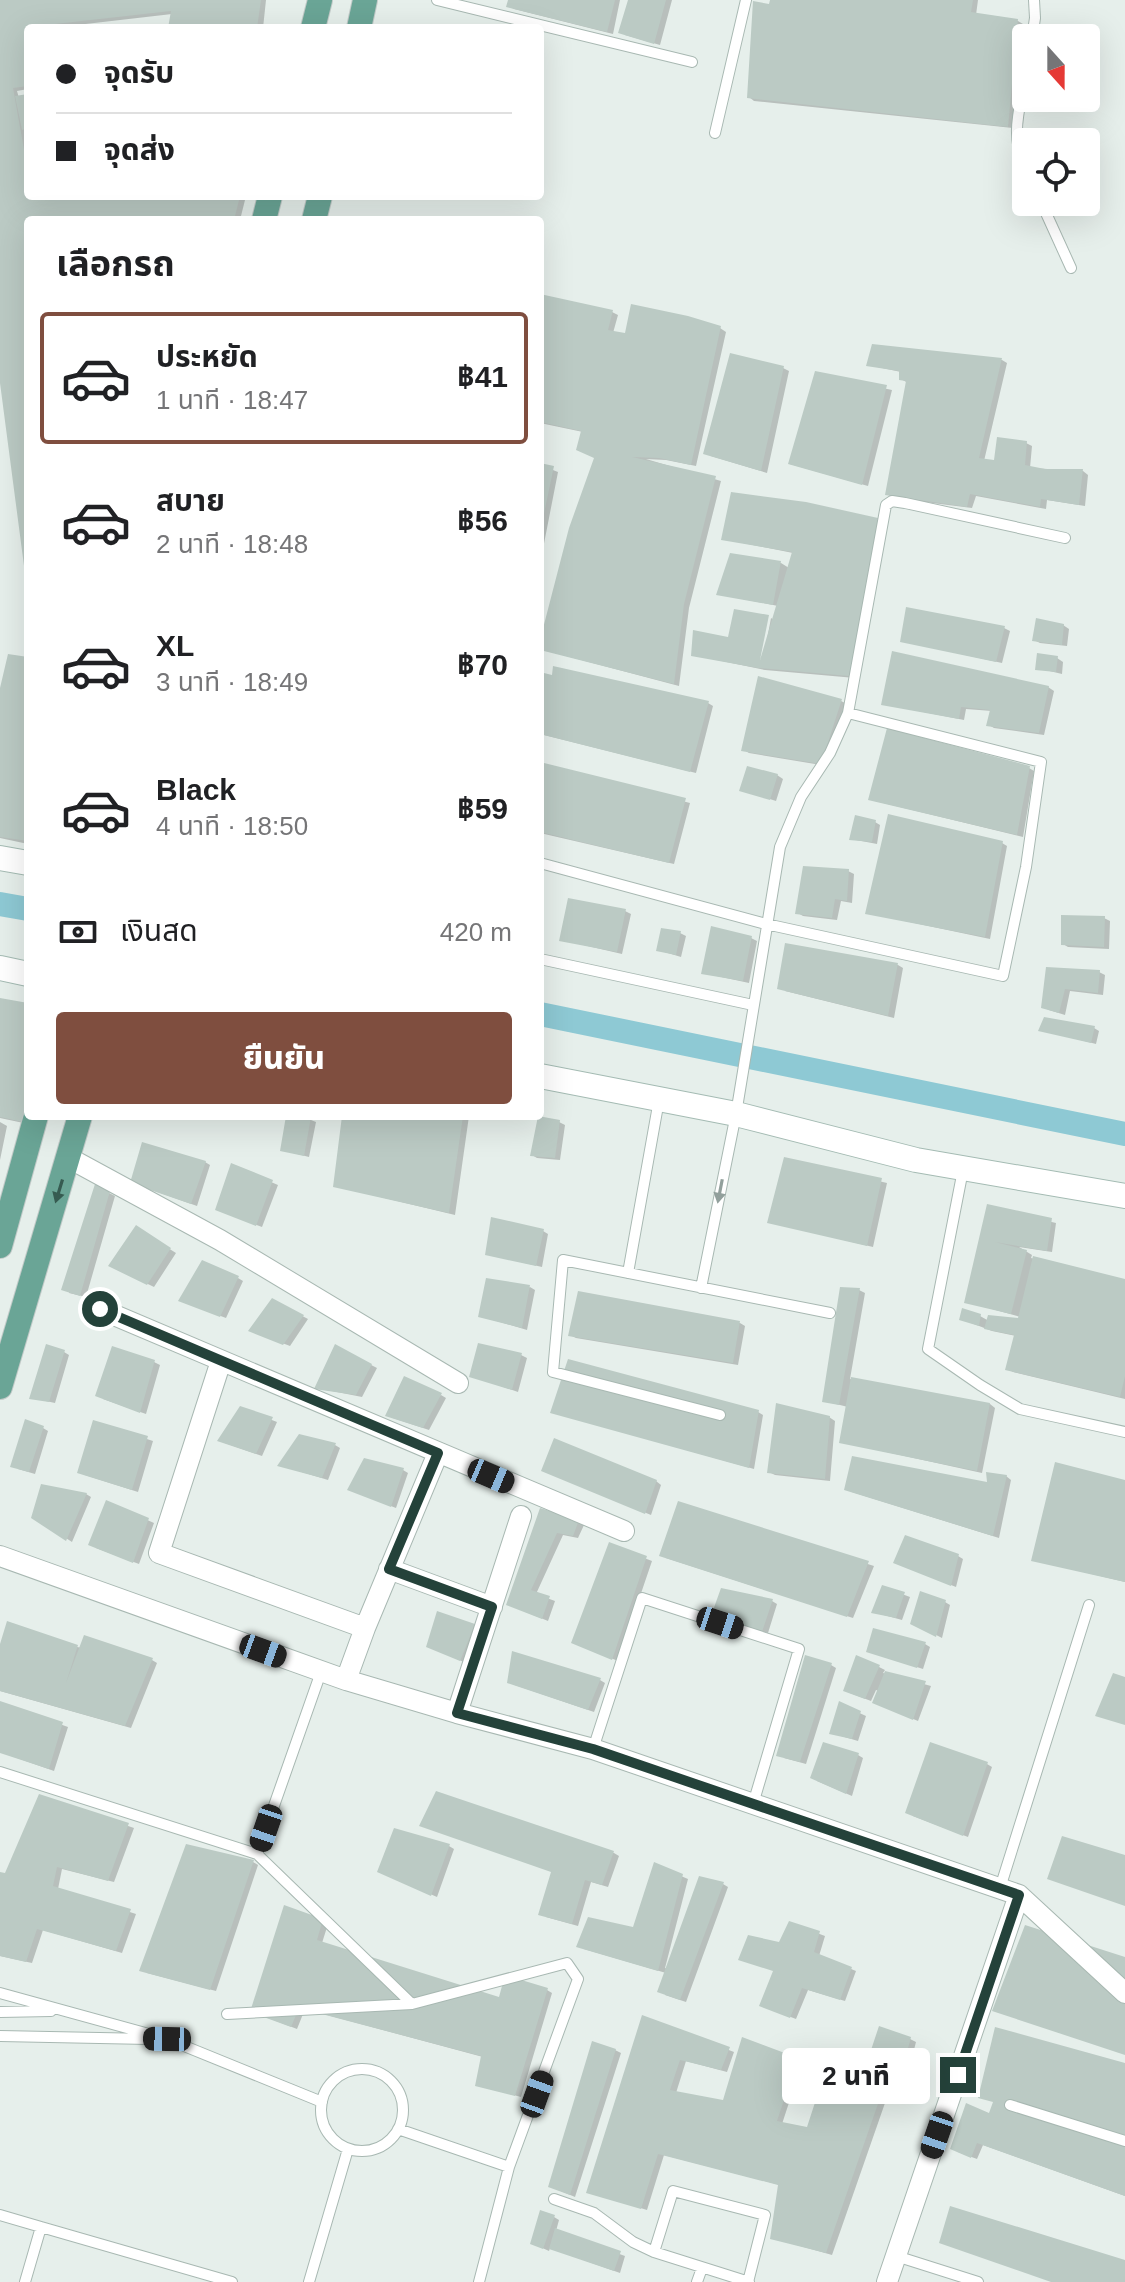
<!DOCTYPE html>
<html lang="th">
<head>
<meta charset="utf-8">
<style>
  :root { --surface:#fff; --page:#f6f6f6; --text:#202124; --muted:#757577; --line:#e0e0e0; --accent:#7f4e3f }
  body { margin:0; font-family:Arial,"Noto Sans Thai",sans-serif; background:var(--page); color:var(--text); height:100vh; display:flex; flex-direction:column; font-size:30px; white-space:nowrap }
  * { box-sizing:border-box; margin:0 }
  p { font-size:26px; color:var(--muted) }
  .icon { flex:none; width:44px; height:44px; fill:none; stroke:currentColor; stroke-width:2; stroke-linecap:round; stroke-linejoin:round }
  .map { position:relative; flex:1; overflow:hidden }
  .panel { position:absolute; left:24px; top:216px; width:520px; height:904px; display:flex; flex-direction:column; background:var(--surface); border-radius:8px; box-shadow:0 8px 32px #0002 }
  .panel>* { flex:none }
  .top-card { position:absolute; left:24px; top:24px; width:520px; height:176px; border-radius:8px; box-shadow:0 8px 32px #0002; display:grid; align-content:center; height:176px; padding:0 32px; background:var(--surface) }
  .needle { width:52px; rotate:159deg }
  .tools { position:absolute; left:1012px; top:24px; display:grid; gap:16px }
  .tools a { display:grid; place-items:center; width:88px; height:88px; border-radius:8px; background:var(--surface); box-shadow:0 8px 32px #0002; font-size:40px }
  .end { position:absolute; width:36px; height:36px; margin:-18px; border:10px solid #24423a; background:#fff; box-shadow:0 0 0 4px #fff }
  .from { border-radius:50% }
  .bubble { position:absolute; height:56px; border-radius:8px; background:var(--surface); box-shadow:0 8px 32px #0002; font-size:26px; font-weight:800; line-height:56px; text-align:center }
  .car { position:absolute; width:24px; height:48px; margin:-24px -12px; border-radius:10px; box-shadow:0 0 6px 2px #0007; background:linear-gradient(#222 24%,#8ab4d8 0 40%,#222 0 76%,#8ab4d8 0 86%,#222 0) }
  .top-card b { display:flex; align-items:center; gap:28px; height:76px; font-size:30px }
  .top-card b+b { border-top:2px solid var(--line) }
  .top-card i { width:20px; height:20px; background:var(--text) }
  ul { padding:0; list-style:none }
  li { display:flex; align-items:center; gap:24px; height:132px; margin:0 16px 12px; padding:0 16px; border:4px solid transparent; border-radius:8px }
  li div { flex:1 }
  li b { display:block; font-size:30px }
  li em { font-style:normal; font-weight:800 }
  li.current { border-color:var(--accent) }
  li>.icon { width:72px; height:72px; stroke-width:1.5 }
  h2 { padding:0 32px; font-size:36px; line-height:96px }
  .pay { display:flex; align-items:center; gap:20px; height:88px; padding:0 32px; font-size:30px }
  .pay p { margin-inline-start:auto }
  .action { display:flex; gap:16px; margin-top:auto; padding:16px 32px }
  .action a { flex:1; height:92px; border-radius:8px; background:var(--accent); color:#fff; font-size:32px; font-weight:800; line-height:92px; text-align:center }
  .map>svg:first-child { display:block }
</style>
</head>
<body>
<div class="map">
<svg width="1125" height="2282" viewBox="0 0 1125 2282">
  <rect width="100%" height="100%" fill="#e6efeb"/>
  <path fill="#0003" d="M0,0h266l-3,28h-93l2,-14 -121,14h-23v61l-11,2 2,7 9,-2v35l-4,-2 4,23v44h218l-6,24h-212v360l-28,-212z
    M510,0h110l-7,34 -99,-25 -5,-3z
    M630,0h42l-12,45 -35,-10z
    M772,0h206l-2,15 42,6 5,3 -10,104 -259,-27 -5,-4z
    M540,296l72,16 6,3 -5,18 13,3 94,-8 6,4 -30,134 -30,-6 -20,-1 75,22 -32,127 -10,78 -139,-37 56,-191 -13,-26 -43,-9z
    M873,346l129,14 5,3 -23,98 12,2 30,-20 6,3 -2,22 53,3 5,4 -3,31 -38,-6 -1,9 -70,-13 -4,12 -79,-10 -6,-4 21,-111 -7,-4v-7l-33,-7z
    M783,368l6,3 -22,102 -56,-17z
    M817,374l75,16 -24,96 -78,-22z
    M540,465l18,7 -18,92z
    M878,520l5,3 -28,155 -90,-8 -72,-15 70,6 8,-43 3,2 4,-14 -60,-12 13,-39 50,8 8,5 4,-15 -70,-14z
    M1063,625l6,4 -2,17 -27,-3 -6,-3z
    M1004,628l6,3 -8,32 -100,-22z
    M1057,658l6,4 -1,12 -25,-6z
    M28,659v185l-28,-6v-131z
    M540,674l168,29 5,3 -17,67 -152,-38 -4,17z
    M1048,687l6,4 -10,44 -50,-7 -5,-3 3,-14 -26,-2 -2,11 -81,-16z
    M841,701l6,3 -20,62 -78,-13 -5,-3z
    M540,764l150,39 -16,61 -134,-31z
    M1029,768l5,3 -11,66 -152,-37z
    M777,775l6,4 -7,22 -34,-11z
    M875,822l5,3 -3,19 -26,-5z
    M1002,843l5,3 -17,93 -123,-26z
    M848,871l6,3 -2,29 -11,-2 -4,19 -34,-4 -5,-3z
    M625,911l6,3 -9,40 -60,-14z
    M1104,918l6,3 -1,28 -41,-2 -5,-3z
    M680,933l6,3 -5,21 -23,-7z
    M751,938l6,3 -8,42 -46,-10z
    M787,945l111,20 5,3 -9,50 -109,-27z
    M1048,969l51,3 6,3 -2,20 -33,-4 -5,24 -16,-5 -6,-3z
    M0,1000l28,5v111l5,9 -33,-7z
    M1094,1028l5,3 -3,13 -55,-14z
    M288,1116h13l15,6 -7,35 -27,-7z
    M344,1116h125l-14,99 -120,-29z
    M0,1122l7,4 -7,34z
    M559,1122l6,3 -5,35 -23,-2 -5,-3z
    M786,1159l101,24 -14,64 -104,-25z
    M205,1162l5,3 -13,41 -59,-21z
    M233,1166l45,19 -16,42 -39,-15z
    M109,1193l6,3 -29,101 -17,-4z
    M988,1207l68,16 -4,29 -33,-5 13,8 -1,3 94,23v118l-112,-27 -5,-3 8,-33 -24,-5 -31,-12 19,-3 9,5 39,-2 -61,-17z
    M136,1228l40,25 -22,34 -43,-21z
    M543,1231l5,3 -6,33 -55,-13z
    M238,1278l5,3 -17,37 -40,-15z
    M530,1287l5,3 -8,40 -47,-14z
    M859,1290l6,3 -15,86 140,25 5,4 -13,65 -141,-31 7,-35 -24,-6z
    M272,1300l36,19 -18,27 -34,-13z
    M740,1323l5,3 -7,39 -162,-27 -6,-3z
    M336,1347l41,21 -15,29 -45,-9z
    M64,1352l5,3 -14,48 -23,-5z
    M521,1355l6,3 -9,34 -47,-16z
    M154,1362l6,3 -14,49 -43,-15z
    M441,1395l5,3 -17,32 -36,-12z
    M241,1408l36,14 -15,34 -37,-13z
    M552,1412h206l5,3 -9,54z
    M829,1417l6,4 -5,60 -55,-6 -6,-3z
    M94,1422l59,19 -15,51 -53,-17z
    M43,1428l5,3 -13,43 -17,-5z
    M335,1445l5,3 -12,32 -49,-15z
    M403,1470l5,3 -12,35 -41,-16z
    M549,1473l107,8 5,4 -10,30z
    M1006,1476l5,4 -12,58 -147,-46 137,-7z
    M1125,1482v100l-91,-22z
    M86,1494l5,3 -19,45 -38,-25z
    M107,1502l47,21 -15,41 -43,-16z
    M679,1504l195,62 -21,52 -187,-60z
    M542,1510l42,15 -6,13 -15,-3 -27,59 19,7 -7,20 -34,-14z
    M610,1545l42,16 -34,100 -39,-16z
    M958,1556l5,3 -7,28 -55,-22z
    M883,1587l27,10 -8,23 -29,-8z
    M772,1601l5,3 -9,29 -50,-15z
    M945,1602l5,3 -8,33 -29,-15z
    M474,1626l5,3 -13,34 -32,-14z
    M925,1644l5,3 -7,22 -55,-18z
    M77,1647l75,13 5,3 -26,65 -131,-37v-40z
    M857,1657l22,10 6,3 -2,3 48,13 -13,35 -38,-16 -1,-14 -3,-1 -5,11 -21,-8z
    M831,1665l5,3 -30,96 -22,-6z
    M600,1680l5,3 -11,29 -79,-27z
    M0,1703l68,24 -14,44 -54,-19z
    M840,1704l26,12 -8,25 -27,-8z
    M858,1755l5,3 -11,38 -35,-15z
    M987,1764l5,3 -24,70 -55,-21z
    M437,1793l177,60 5,3 -11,31 -17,-5 -13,44 -32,-9 7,-45z
    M40,1796l94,32 -20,54 -52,-13 -4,20 78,25 -14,39 -79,-23 -11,33 -32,-7v-82l6,2z
    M449,1846l5,3 -17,48 -52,-23z
    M253,1862l5,3 -42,126 -69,-18z
    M655,1865l33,14 -23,89 3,1 55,-85 5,3 -42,115 -21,-7 1,-22 -82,-24 51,-20z
    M285,1908l43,16 -6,19 178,57 47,-10 5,3 -31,104 -44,-12 6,-28 -178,-48 -8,20 -39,-15z
    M790,1923l35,13 -6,20 37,15 -11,30 -37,-11 -12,29 -29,-11 14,-64z
    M643,2017l91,35 -7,20 -41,-11 -10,32 49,10 72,-43 5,3 -20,61 27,5 14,-45 62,19 -53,152 -60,-17 8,-53 -116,-30 -17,55 -58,-18z
    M910,2039l6,3 -11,43 -40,-12z
    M615,2050l6,3 -46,144 -19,-8z
    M1125,2065v131l-142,-51 -6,14 -19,-7 32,-37z
    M554,2217l5,3 -3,11 69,25 -5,17 -70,-25 -1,3 -11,-5z"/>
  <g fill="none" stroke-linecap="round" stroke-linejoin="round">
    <path stroke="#8ec9d4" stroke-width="24" d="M0,904l28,5
      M540,1014l585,120"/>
  </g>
  <path fill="#bbcac4" d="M0,0h261l-4,28h-89l3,-17 -125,14v3h-18v58l-15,2 14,78 1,30h212l-6,24h-206l-2,361 -26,-198z
    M508,0h107l-8,32 -101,-25z
    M628,0h38l-12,44 -36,-11z
    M770,0h203l-2,12 47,7 -10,108 -261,-29 6,-97 16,3z
    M28,94v34l-6,2 -7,-34z
    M540,294l73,16 -5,20 17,3 6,-29 57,12 33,10 -30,139 -32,-7 -27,-1 84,19 -32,128 -10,80 -134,-34v-10l29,-112 25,-70 -18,-8 5,-19 -41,-9z
    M872,344l130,14 -23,100 15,2 3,-23 30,4 -2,24 20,4h38l-4,36 -38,-6 -1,8 -70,-13 -3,13 -82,-12 21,-114 -7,-1v-9l-33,-5z
    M730,353l54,13 -23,105 -58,-17z
    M815,371l72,14 -25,100 -74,-21z
    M540,463l14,3 -13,62h-1z
    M731,492l75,10 72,16 -29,158 -91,-8 -67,-12 2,-26 35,7 6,-28 35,6 -9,45 32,-108 -71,-12z
    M730,553l51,8 -8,44 -57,-10z
    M906,607l99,19 -9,36 -96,-20z
    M1036,618l28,6 -2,21 -30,-4z
    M892,651l157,35 -10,47 -53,-7 4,-16 -29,-3 -2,12 -78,-14z
    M1037,653l21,3 -2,16 -21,-2z
    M8,654l20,3v184l-28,-4v-149z
    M553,666l156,35 -19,71 -150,-38v-62l12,3z
    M758,676l84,23 -21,65 -80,-13z
    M887,728l143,38 -13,69 -149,-35z
    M540,762l146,36 -17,65 -129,-31z
    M747,766l31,8 -8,26 -31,-9z
    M888,814l115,27 -18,96 -120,-23z
    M855,815l21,5 -4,22 -23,-2z
    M803,866l46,3 -2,32 -12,-2 -3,19 -37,-4z
    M568,898l58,11 -9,43 -58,-11z
    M1061,915l44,1 -1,31 -43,-2z
    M711,926l41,10 -9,45 -42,-7z
    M661,928l20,3 -5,24 -20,-4z
    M785,943l113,20 -10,53 -111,-27z
    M1046,967l54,3 -2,23 -33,-4 -6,24 -18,-5z
    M0,998l28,5 -1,120 -27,-6z
    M1044,1017l51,9 -4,17 -53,-12z
    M286,1116l25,1 -7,39 -24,-5z
    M342,1116h121l-14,97 -116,-26z
    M538,1116l22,4 -5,38 -25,-2z
    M142,1142l64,19 -15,43 -61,-21z
    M784,1157l98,21 -15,68 -100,-23z
    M231,1163l42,17 -17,46 -41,-16z
    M95,1184l15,7 -30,105 -19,-6z
    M987,1204l65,14 -5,33 -52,-9 32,8 -16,64 -47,-11z
    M491,1217l53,12 -8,37 -51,-11z
    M136,1225l35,23 -24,37 -39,-19z
    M1033,1256l92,23v97l-5,21 -115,-27 9,-35 -30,-6 4,-14 30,3z
    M202,1260l37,16 -19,41 -42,-16z
    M486,1278l44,7 -8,43 -44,-11z
    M840,1287l20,1 -21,117 -17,-3z
    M578,1291l162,30 -7,42 -165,-27z
    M272,1298l32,17 -21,30 -35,-14z
    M962,1308l19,6 -2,12 -20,-6z
    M478,1343l44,10 -10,37 -43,-13z
    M46,1344l19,6 -16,52 -20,-3z
    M335,1344l37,20 -16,31 -42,-6z
    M112,1346l43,14 -15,53 -45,-17z
    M568,1359l191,51 -10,58 -199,-55z
    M404,1376l38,17 -19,35 -38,-12z
    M851,1377l139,26 -13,68 -138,-28z
    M776,1403l54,13 -5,63 -58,-6z
    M240,1406l33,11 -17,37 -39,-13z
    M25,1419l19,7 -15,46 -19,-5z
    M93,1420l55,16 -16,54 -55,-17z
    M299,1434l37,9 -14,35 -45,-12z
    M554,1438l103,42 -12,34 -104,-43z
    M852,1456l135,26 -1,-10 21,3 -14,61 -149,-46z
    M364,1458l40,10 -13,39 -44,-17z
    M1055,1462l70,18v102l-94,-21z
    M41,1484l46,9 -21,48 -35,-23z
    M106,1500l43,18 -16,45 -45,-18z
    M678,1501l191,60 -22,56 -188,-61z
    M540,1508l39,12 -6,16 -16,-3 -26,57 19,6 -8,23 -36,-14z
    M905,1535l54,19 -8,32 -58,-23z
    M609,1542l38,14 -35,104 -41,-17z
    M882,1585l23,7 -9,26 -25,-5z
    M721,1588l52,11 -11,33 -51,-16z
    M920,1591l26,9 -10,37 -26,-13z
    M437,1611l38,13 -15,37 -34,-14z
    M7,1621l71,24 -12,38 18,-48 69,23 -28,68 -125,-35v-47z
    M873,1628l53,14 -9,26 -51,-16z
    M512,1651l89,27 -13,32 -81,-27z
    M805,1655l27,8 -32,99 -24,-6z
    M856,1655l24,10 -15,34 -22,-8z
    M885,1671l41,10 -13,39 -41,-17z
    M1113,1673l12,4v48l-30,-9z
    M0,1701l63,21 -14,47 -49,-16z
    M839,1701l22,10 -9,28 -23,-5z
    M823,1742l36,11 -13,41 -36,-16z
    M930,1742l58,20 -25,74 -58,-23z
    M436,1791l178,60 -12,34 -17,-5 -13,44 -34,-9 13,-43 -132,-46z
    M39,1794l90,29 -21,58 -51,-14 -4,19 78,23 -15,42 -79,-22 -11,33 -26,-6v-84l5,1z
    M394,1828l56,16 -19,52 -54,-24z
    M1062,1836l63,19v51l-78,-27z
    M186,1844l68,16 -44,130 -71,-19z
    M654,1862l29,12 -25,97 -82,-24 12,-30 45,10z
    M699,1876l25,6 -44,118 -23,-8z
    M284,1905l39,14 -6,21 182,57 6,-22 43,13 -33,108 -40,-10 6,-30 -182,-48 -8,19 -41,-15z
    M789,1921l31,10 -6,21 38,15 -12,33 -38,-12 -12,30 -31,-12 14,-35 -35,-11 10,-25 31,7z
    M1025,1925l100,32v98l-133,-44z
    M642,2015l88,32 -9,23 -41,-10 -10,30 53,10 19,-63 56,21 -21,63 30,6 15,-46 58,17 -54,155 -56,-14 8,-54 -120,-31 -17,55 -55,-16z
    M879,2026l32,11 -12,46 -36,-9z
    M995,2027l130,36v133l-148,-53 -6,15 -21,-9 16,-46 23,10 4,-11 -15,-4z
    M592,2041l24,8 -46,146 -22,-8z
    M950,2206l175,54v22h-74l-112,-39z
    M540,2210l15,5 -12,34 -13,-5z
    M555,2228l66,23 -7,20 -65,-22z"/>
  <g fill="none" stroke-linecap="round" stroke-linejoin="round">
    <defs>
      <path id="lane" d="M437,0l255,62
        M1032,38l3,-20 -1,-18
        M1026,72c-6,38 -17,62 0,98
        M715,133l31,-133
        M1041,202l30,66
        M540,863l226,61 237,52 23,-109 15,-105 -193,-49
        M540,959l213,46
        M963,1170l-35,179 52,36 40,24 105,23
        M628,1273l31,-173
        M701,1288l35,-174 44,-267 21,-50 29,-44 18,-40 38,-208 6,-4 13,2 160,35
        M720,1415l-167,-43 10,-112 267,53
        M593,1749l49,-151 157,51 -46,155
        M0,1772l257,82 155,150 155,-41 11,16 -69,188 -111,-38
        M257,1854l64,-182
        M1000,1888l89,-283
        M0,1993l167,46 155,63
        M0,2012l51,-1
        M227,2014l185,-10
        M0,2036l149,3
        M321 2110a41 41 0 1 1 82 0a41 41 0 1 1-82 0Z
        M1010,2105l115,36
        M554,2199l40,14 39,29 21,10 95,30
        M0,2215l41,12 -16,55
        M41,2227l191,55
        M654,2252l19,-61 92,24 -17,67
        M896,2256l82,26
        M309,2282l39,-133
        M479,2282l30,-115
        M697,2282l5,-14"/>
      <path id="street" d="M69,1158l151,82 238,143
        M100,1309l524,222
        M221,1361l-62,192 206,75
        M0,1556l346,124 111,33 136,36 426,146 106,98
        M389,1569l103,38
        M346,1680l19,-52 73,-175
        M457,1713l64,-197
        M887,2282l132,-387"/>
      <path id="secondary" d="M0,858l28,5
        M0,968l28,6
        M540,1076l196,38 180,46 209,36"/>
      <path id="primary" d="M313,28l7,-28
        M359,28l6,-28
        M264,220l6,-24
        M314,220l6,-24
        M0,1246l36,-130
        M0,1387l80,-271"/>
    </defs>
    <use href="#lane" stroke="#a8b8b2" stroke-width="12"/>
    <use href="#street" stroke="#a8b8b2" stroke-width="22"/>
    <use href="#secondary" stroke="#a4bbb3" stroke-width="26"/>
    <use href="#primary" stroke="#c2cac8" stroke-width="26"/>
    <use href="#lane" stroke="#fff" stroke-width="10"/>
    <use href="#street" stroke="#fff" stroke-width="20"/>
    <use href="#secondary" stroke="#fff" stroke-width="24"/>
    <use href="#primary" stroke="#6aa596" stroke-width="24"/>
  </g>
  <defs><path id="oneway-solid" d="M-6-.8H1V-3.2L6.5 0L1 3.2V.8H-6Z" transform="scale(2)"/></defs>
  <use fill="#365b51" href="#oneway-solid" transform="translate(59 1191) rotate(107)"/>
  <use fill="#92a09c" href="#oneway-solid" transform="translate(720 1191) rotate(101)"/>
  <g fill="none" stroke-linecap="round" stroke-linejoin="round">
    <path stroke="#24423a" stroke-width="10" d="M100,1309l338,144 -49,116 103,38 -35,106 136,36 426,146 -61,180"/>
  </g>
</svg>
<div class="tools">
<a><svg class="needle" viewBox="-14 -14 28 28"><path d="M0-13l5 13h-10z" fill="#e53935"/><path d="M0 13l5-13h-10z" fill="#757577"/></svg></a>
<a><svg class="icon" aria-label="locate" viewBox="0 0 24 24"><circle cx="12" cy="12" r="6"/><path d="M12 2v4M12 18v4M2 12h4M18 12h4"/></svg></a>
</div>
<i class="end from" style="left:100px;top:1309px"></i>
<i class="end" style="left:958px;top:2075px"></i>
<div class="bubble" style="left:782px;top:2048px;width:148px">2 นาที</div>
<i class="car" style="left:491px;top:1476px;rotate:113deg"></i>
<i class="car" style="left:720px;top:1623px;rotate:108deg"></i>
<i class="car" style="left:263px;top:1651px;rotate:110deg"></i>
<i class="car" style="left:266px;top:1828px;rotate:199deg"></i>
<i class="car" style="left:167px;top:2039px;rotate:271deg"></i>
<i class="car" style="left:537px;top:2094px;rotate:20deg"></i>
<i class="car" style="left:937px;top:2135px;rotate:199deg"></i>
<div class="top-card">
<b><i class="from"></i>จุดรับ</b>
<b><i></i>จุดส่ง</b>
</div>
<section class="panel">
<h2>เลือกรถ</h2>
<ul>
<li class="current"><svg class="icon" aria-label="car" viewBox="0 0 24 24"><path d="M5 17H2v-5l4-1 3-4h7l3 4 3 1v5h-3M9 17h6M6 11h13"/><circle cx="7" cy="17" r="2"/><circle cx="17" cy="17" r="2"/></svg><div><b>ประหยัด</b><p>1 นาที · 18:47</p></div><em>฿41</em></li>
<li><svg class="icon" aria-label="car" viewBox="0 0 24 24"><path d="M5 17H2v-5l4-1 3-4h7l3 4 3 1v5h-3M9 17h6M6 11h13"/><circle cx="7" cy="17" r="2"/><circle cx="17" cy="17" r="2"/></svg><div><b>สบาย</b><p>2 นาที · 18:48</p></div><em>฿56</em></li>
<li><svg class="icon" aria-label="car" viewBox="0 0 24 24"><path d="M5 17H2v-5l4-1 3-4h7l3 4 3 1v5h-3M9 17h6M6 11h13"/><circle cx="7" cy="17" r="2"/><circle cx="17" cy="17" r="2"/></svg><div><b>XL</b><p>3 นาที · 18:49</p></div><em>฿70</em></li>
<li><svg class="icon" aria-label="car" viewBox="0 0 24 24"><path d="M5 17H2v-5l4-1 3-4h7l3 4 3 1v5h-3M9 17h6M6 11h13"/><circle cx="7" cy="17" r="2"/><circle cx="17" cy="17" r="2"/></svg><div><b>Black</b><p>4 นาที · 18:50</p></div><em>฿59</em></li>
</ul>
<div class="pay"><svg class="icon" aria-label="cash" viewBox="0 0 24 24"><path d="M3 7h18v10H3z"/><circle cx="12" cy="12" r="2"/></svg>เงินสด<p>420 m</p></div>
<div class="action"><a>ยืนยัน</a></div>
</section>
</div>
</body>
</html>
